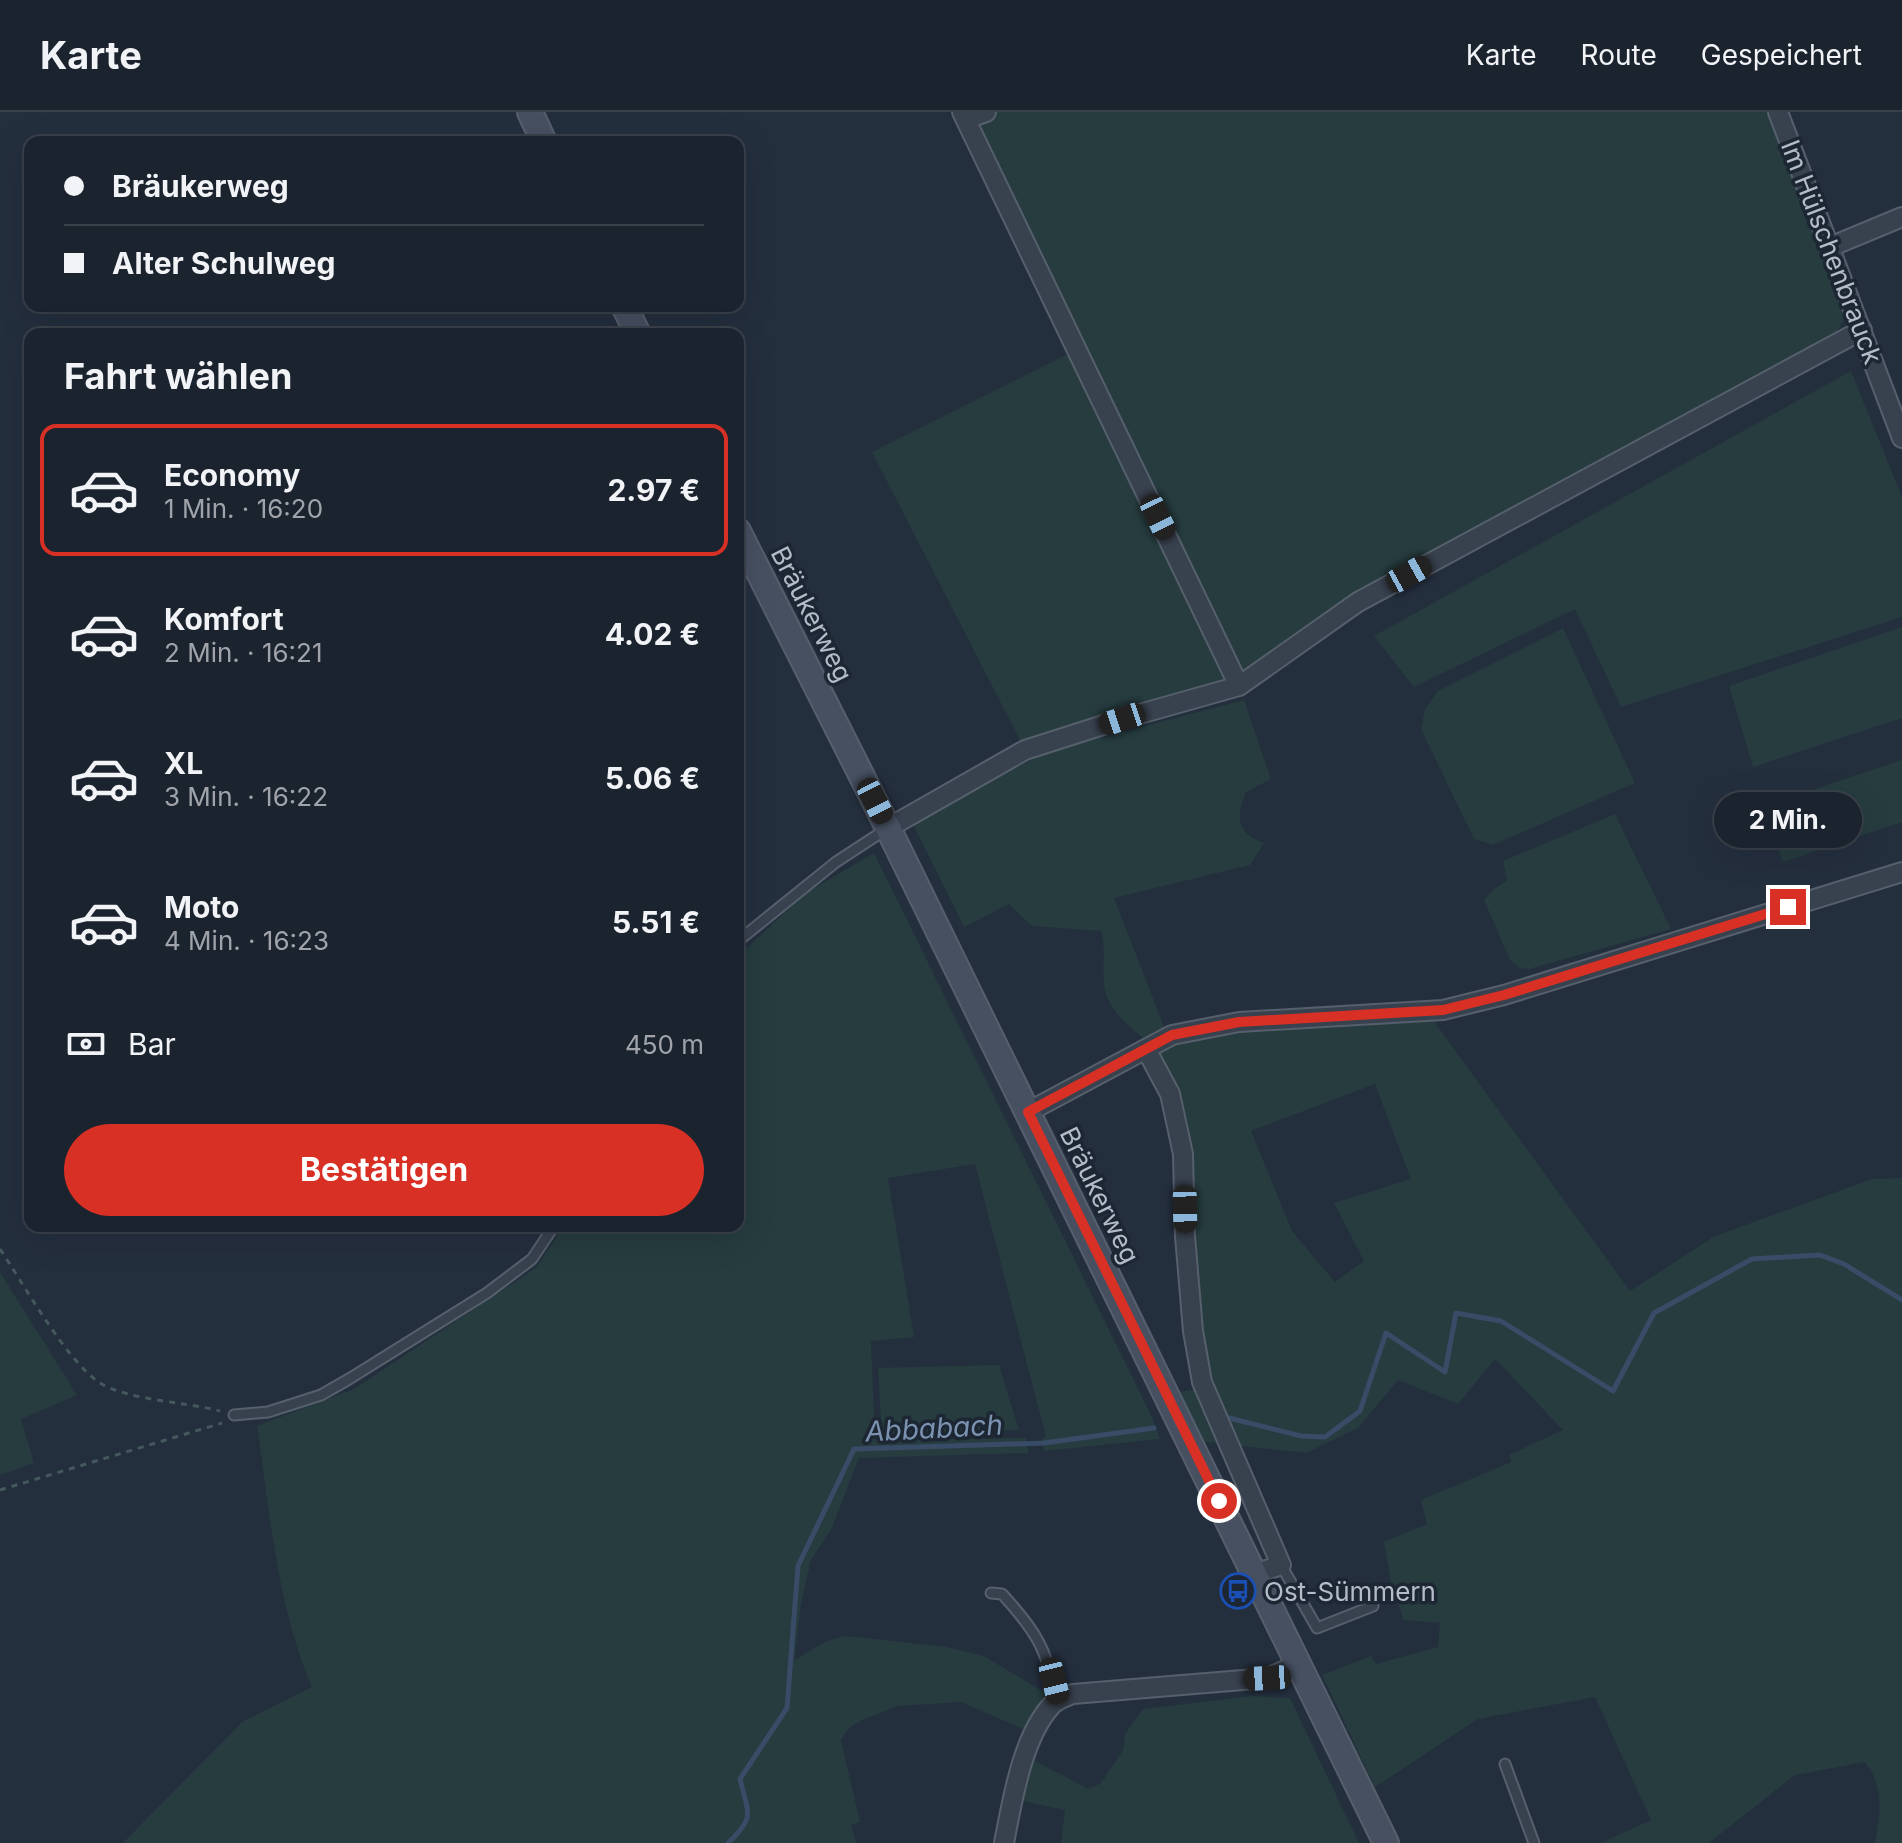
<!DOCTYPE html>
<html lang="de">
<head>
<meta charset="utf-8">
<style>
  :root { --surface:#1b232e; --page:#282f3a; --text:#f1f3f6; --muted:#a0a4aa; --line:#39404a; --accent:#d93025 }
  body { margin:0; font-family:Inter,sans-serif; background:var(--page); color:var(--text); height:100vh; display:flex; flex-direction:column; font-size:30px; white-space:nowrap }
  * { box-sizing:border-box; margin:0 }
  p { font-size:26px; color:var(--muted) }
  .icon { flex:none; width:44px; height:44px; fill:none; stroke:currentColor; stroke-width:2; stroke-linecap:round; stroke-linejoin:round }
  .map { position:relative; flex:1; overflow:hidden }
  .side { position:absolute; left:24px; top:216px; width:720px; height:904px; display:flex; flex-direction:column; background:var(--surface); border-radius:16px; box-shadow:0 8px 32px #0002,0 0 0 2px var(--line) }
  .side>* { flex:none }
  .guide { position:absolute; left:24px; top:24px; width:720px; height:176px; border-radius:16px; box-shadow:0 8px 32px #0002,0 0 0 2px var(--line); display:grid; align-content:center; height:176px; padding:0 40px; background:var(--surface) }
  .end { position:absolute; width:36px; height:36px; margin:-18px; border:10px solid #d93025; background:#fff; box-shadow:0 0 0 4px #fff }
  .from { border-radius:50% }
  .bubble { position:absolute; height:56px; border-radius:28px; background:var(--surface); box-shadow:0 8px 32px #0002,0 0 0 2px var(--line); font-size:26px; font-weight:700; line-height:56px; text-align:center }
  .car { position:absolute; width:24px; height:48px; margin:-24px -12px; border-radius:10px; box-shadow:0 0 6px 2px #0007; background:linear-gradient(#222 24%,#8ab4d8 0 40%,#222 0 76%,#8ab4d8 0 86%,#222 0) }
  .guide b { display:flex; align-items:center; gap:28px; height:76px; font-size:30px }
  .guide b+b { border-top:2px solid var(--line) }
  .guide i { width:20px; height:20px; background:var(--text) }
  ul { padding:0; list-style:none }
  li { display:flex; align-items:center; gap:24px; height:132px; margin:0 16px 12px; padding:0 24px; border:4px solid transparent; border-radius:16px }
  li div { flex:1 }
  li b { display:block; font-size:30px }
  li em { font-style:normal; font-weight:700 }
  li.on { border-color:var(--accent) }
  li>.icon { width:72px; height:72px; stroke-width:1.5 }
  h2 { padding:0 40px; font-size:36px; line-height:96px }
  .pay { display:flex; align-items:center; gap:20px; height:88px; padding:0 40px; font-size:30px }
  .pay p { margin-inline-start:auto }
  .primary-button { display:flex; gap:16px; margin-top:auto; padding:16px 40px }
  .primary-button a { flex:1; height:92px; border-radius:48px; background:var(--accent); color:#fff; font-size:32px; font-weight:700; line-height:92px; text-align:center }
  header { display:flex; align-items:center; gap:48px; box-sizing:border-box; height:112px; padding:0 40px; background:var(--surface); border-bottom:2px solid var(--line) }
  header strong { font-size:38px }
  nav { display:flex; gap:44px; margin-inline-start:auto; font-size:28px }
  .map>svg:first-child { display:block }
</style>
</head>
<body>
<header>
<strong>Karte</strong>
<nav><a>Karte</a><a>Route</a><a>Gespeichert</a></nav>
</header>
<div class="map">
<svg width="1902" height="1731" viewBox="0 0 1902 1731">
  <rect width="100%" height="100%" fill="#242f3e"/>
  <path fill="#263c3f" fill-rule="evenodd" d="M986,0h785l77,200 -13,23 -477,267 -119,84 -214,64 -153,-298 206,-103 -112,-230z
    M1851,259l51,126v120l-281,90 -46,-98 -161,78 -40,-51z
    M1902,515v91l-149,49 -24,-81z
    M1563,516l72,155 -142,62 -19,-6 -53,-110 4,-20 13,-18z
    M1244,588l27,79 -25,13c-10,24 -10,41 18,51l-14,22 -136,33 51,131 -20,11c-16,-14 -35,-28 -40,-50 -4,-20 2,-39 -4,-59l-69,-5 -23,-22 -45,23 -51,-103 133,-72z
    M1902,648v62l-119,40 -19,-56z
    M1615,702l56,115 -142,40 -9,-1 -10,-8 -26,-60 9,-10 14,-10 -4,-19z
    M874,741l278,564 8,22 -116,12 -2,-13 4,-1 -71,-273 -87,14 26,159 -43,4 4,99 151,-2 2,15 -169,5 -28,72 -20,30 -10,44 -7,57c17,-11 30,-21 52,-25l101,11 37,9 63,38 -24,35 -62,-27 -63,4 -36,14 -14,9 -7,11 19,82 -9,3 5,18h-733l119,-121 70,-35c-35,-81 -42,-174 -55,-261l97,-37 182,-121 28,-42h174v-270l68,-63z
    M1433,908l197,271 85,-55 157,-57 30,-1v665h-27c5,-29 10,-56 -10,-81l-70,13 -86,68h-108l50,-23 -56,-123 -117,22 -103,68 -53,-112 49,-19 5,8 62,-17 2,-24 -36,-3 -13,-37 -7,-41 43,-18 -6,-24 90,-38 -2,-7 54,-25 -68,-71 -37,45 -60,-24 -40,48 -52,25 -109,-12 -25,-48 38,-6 -4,-8 -14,-146 -37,-183 20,-10 65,-14zM1375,972l36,95 -77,24 30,58 -29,21 -43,-51 -41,-100z
    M0,1160l77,123 -56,24 13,44 -34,12z
    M999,1253l20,65 -137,5 -4,-67z
    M1252,1584l38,2 69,145h-298l4,-33 -43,-9 11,-41 56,29 12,-6 22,-33 2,-16 18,-25z"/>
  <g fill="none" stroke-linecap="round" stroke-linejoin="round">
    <path stroke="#394c67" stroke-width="5" d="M1225,1305l76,19 24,1 35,-26 26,-78 59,39 11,-59 45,8 112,70 41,-78 98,-54 68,-4 24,9 58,36
      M728,1731c28,-26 20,-29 12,-64l47,-71 11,-142 56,-117 190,-6 110,-15"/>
    <defs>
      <path id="service" d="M738,829l98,-79 49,-32
        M234,1303l34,-3 53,-17 28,-16 138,-86 45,-34 22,-33
        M1281,1453l36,63 56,-22
        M991,1481l11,1c36,39 43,54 56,105
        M1505,1652l29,79"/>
      <path id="minor" d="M962,0l277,574 119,-84 504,-272
        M1778,0l124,326
        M966,7l20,-7
        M1830,135l72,-30
        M888,716l137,-78 97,-31 117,-33
        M1146,937l24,45 13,60 2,82 8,95 9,51 79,183 -26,9
        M1028,1000l144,-77 67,-13 204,-12 61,-15 398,-123
        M1004,1731c8,-41 18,-105 47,-137 6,-7 14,-9 22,-12l194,-16 32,-14"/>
      <path id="secondary" d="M530,0l14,30
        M624,194l14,28
        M738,419l150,297 498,1015"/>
    </defs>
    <use href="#service" stroke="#565f6c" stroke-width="13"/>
    <use href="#minor" stroke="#565f6c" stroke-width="22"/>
    <use href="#secondary" stroke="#565f6c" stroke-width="28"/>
    <path stroke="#44595c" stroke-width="3" stroke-dasharray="6 6" stroke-linecap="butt" d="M0,1137c23,34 67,113 100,134 27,17 86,19 120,28
      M0,1378l222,-67"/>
    <use href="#service" stroke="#38414e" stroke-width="9"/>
    <use href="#minor" stroke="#38414e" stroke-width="18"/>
    <use href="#secondary" stroke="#465061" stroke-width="24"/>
  </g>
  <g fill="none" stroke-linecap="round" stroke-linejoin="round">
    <path stroke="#d93025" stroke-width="10" d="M1219,1389l-191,-389 144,-77 67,-13 204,-12 61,-15 284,-88"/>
  </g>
  <defs>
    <symbol id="bus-ring" viewBox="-11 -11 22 22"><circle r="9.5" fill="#1d2633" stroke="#1a4fb4" stroke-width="1.5"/><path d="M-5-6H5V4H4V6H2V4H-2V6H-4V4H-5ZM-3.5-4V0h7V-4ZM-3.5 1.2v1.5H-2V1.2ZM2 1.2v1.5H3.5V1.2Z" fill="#1a4fb4"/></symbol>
  </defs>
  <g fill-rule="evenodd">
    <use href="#bus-ring" x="1218" y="1459" width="40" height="40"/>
  </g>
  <g text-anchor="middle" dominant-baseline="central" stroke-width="7" stroke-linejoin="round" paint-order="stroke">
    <g font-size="26" fill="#b4bcc9" stroke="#1d2633">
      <text transform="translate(1832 140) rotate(69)">Im Hülschenbrauck</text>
      <text transform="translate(812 502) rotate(63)">Bräukerweg</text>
      <text transform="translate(1100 1083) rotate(64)">Bräukerweg</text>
    </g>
    <g font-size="26" fill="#b4bcc9" stroke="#1d2633" text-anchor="start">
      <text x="1264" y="1479">Ost-Sümmern</text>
    </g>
    <g font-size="28" font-style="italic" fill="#7c92b1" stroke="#1d2633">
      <text transform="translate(934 1316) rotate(-3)">Abbabach</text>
    </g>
  </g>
</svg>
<i class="end from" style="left:1219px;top:1389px"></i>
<i class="end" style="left:1788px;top:795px"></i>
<div class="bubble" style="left:1714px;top:680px;width:148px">2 Min.</div>
<i class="car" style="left:1158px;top:405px;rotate:154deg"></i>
<i class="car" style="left:1409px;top:462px;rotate:61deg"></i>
<i class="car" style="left:1122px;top:607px;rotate:252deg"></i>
<i class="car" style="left:875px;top:689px;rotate:153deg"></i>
<i class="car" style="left:1185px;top:1097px;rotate:179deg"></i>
<i class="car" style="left:1267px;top:1566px;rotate:267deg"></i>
<i class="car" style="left:1054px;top:1569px;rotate:166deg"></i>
<div class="guide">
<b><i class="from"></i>Bräukerweg</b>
<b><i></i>Alter Schulweg</b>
</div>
<section class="side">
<h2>Fahrt wählen</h2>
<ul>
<li class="on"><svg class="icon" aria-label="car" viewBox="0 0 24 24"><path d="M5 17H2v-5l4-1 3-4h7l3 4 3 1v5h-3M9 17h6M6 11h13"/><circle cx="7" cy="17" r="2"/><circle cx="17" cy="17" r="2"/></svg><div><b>Economy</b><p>1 Min. · 16:20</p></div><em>2.97 €</em></li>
<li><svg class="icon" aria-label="car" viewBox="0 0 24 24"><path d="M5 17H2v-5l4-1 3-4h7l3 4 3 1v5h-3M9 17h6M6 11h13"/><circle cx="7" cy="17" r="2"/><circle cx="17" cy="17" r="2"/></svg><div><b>Komfort</b><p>2 Min. · 16:21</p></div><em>4.02 €</em></li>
<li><svg class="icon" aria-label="car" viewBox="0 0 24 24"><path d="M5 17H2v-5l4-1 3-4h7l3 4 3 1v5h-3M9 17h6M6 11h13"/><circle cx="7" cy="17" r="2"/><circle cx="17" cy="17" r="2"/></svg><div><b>XL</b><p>3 Min. · 16:22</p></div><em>5.06 €</em></li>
<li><svg class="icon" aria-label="car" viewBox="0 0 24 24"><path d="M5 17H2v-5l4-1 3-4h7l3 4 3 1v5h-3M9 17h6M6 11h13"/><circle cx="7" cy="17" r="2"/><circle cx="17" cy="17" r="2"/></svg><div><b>Moto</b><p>4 Min. · 16:23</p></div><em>5.51 €</em></li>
</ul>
<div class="pay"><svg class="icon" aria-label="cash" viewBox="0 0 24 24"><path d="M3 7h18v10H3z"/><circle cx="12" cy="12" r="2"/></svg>Bar<p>450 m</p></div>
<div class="primary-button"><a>Bestätigen</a></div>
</section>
</div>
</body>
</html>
